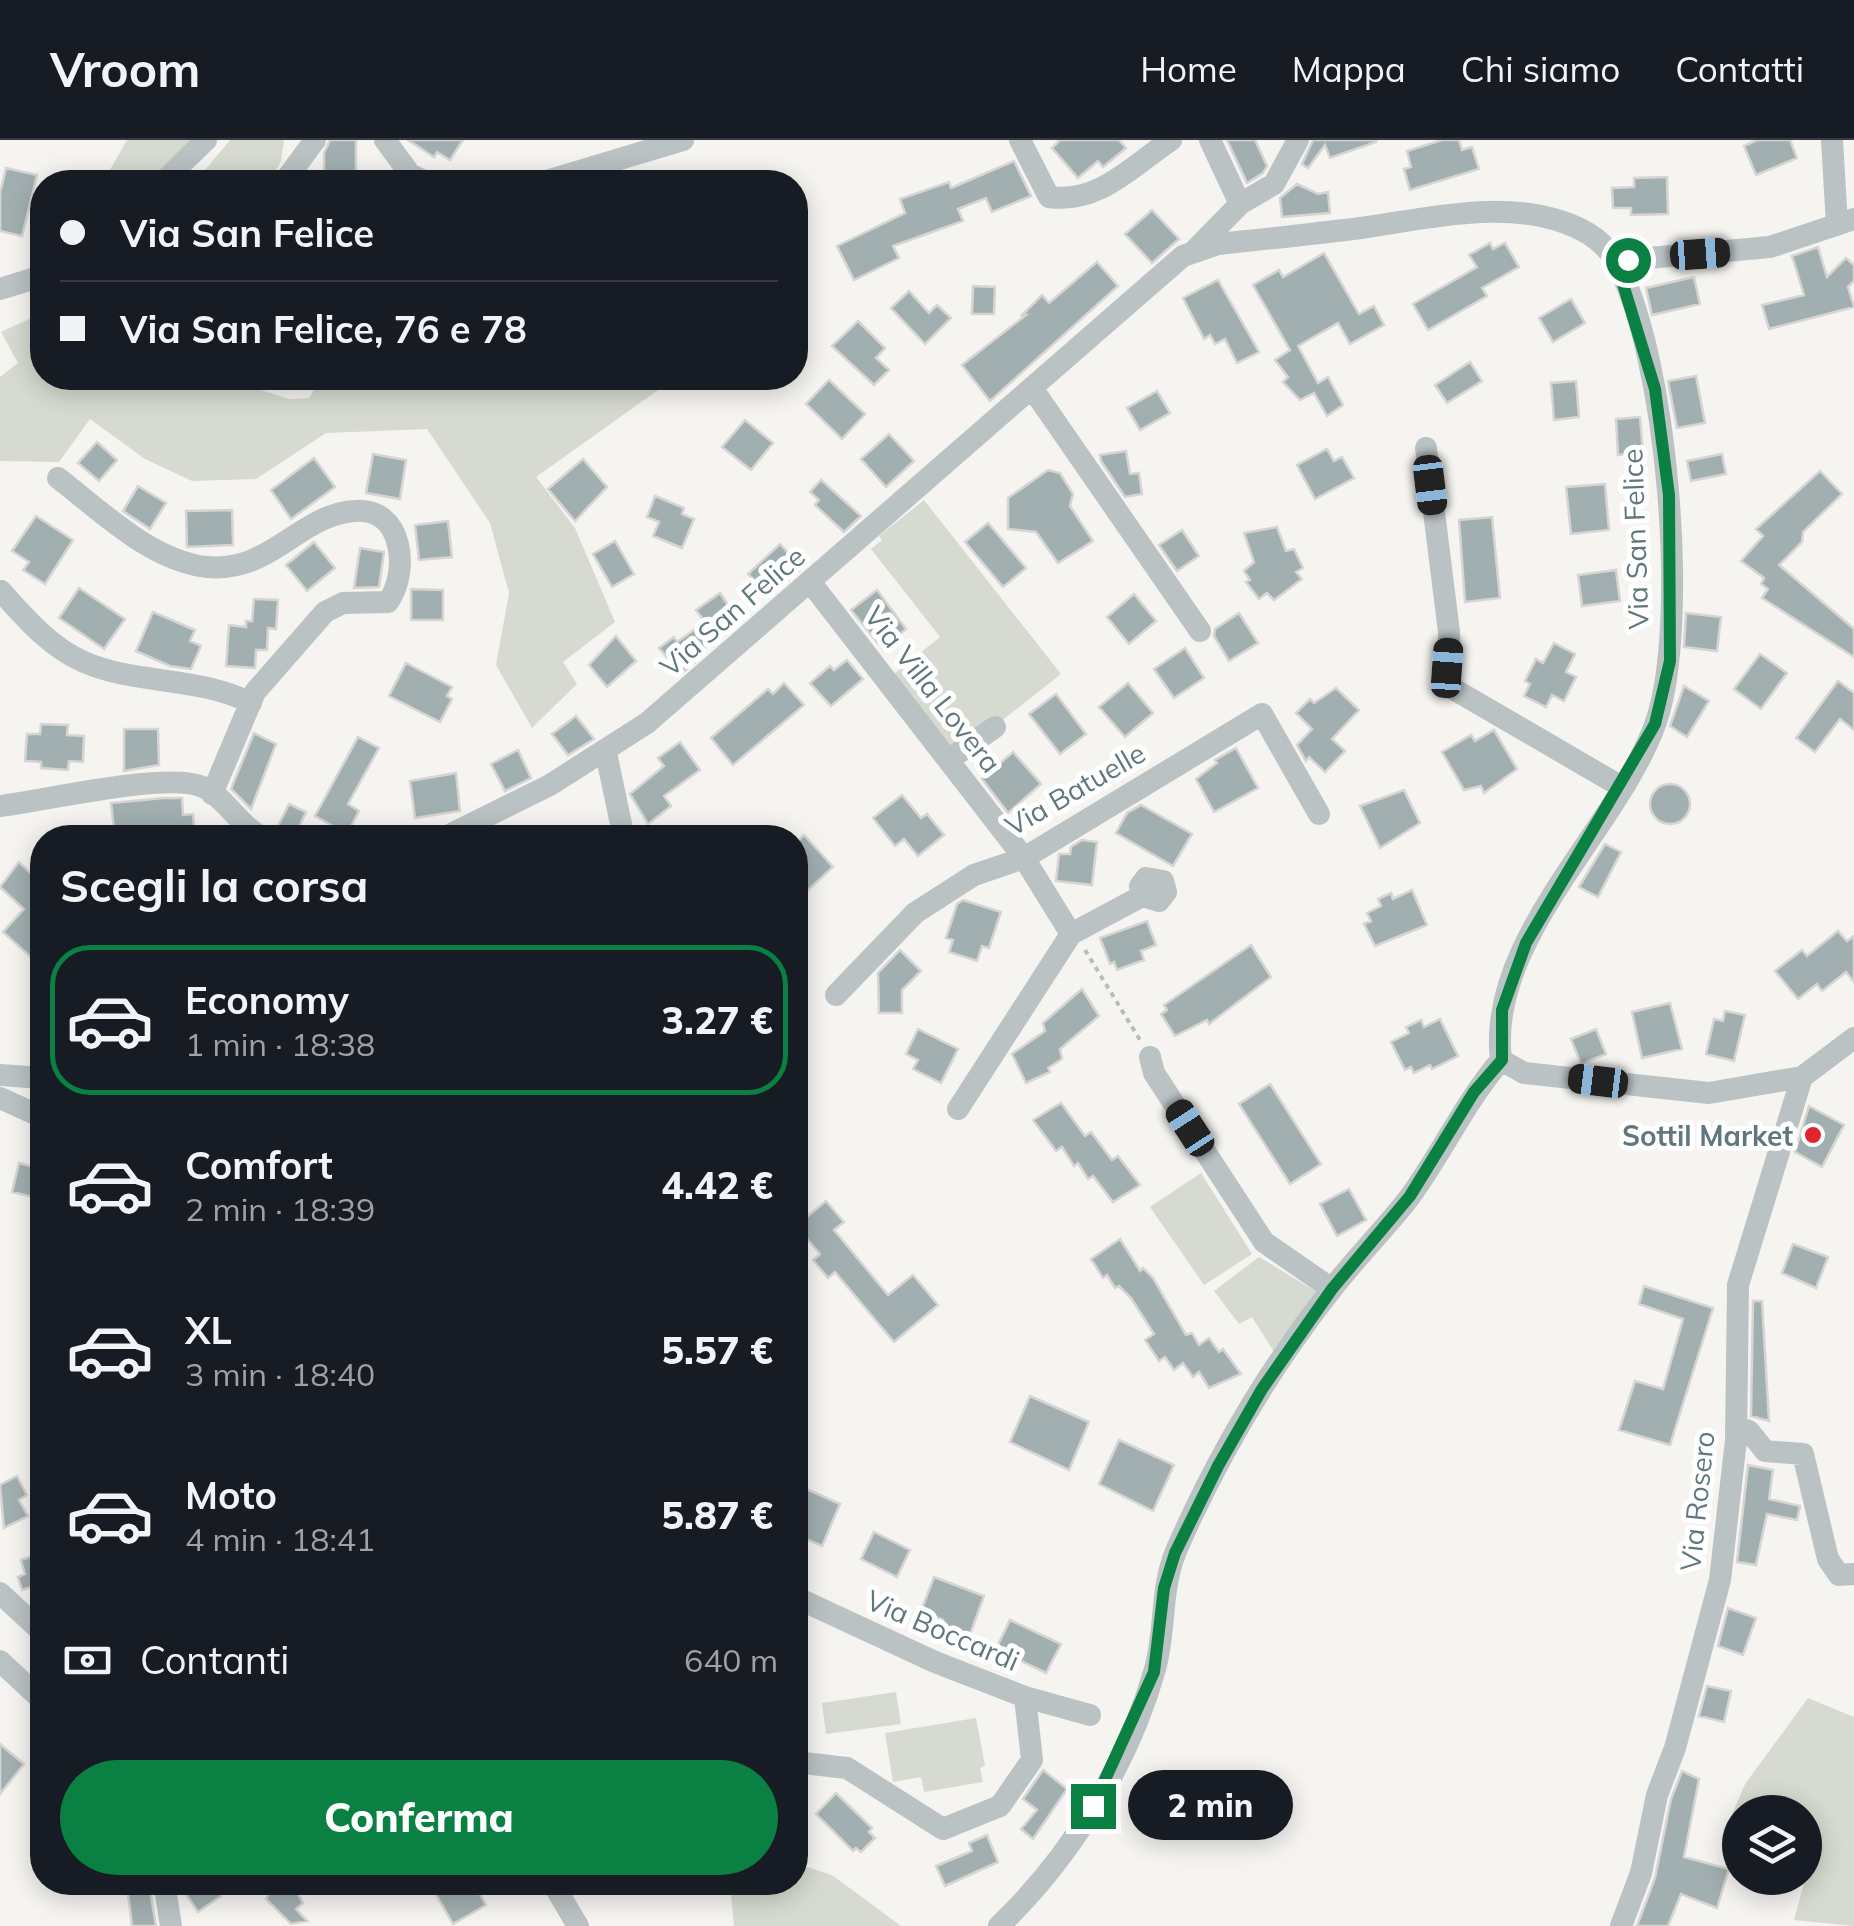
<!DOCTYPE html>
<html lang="it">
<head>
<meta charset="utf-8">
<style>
  :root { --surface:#171b24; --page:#242831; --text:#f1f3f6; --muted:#9ea1a6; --line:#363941; --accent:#0b8043 }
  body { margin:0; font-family:Mulish,sans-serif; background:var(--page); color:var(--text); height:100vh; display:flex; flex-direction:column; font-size:38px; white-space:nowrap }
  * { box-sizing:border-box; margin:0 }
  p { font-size:32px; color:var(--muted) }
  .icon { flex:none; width:55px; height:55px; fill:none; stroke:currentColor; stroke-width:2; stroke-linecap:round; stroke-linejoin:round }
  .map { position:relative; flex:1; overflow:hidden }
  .sheet { position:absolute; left:30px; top:685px; width:778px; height:1070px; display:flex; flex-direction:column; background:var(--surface); border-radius:40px; box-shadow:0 5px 25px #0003 }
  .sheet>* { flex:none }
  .hud { position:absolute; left:30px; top:30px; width:778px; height:220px; border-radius:40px; box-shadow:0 5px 25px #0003; display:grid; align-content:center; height:220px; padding:0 30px; background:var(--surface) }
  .fabs { position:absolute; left:1722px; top:1655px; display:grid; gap:20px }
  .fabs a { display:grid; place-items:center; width:100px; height:100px; border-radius:50%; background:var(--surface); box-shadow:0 5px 25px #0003; font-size:50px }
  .end { position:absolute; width:45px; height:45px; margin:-22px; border:12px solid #0b8043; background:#fff; box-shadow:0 0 0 5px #fff }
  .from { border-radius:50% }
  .bubble { position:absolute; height:70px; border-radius:35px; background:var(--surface); box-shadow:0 5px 25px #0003; font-size:32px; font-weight:800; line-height:70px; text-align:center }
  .car { position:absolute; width:30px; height:60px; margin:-30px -15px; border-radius:12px; box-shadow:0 0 8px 2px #0007; background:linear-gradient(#222 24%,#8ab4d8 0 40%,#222 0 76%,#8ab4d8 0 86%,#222 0) }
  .hud b { display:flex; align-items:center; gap:35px; height:95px; font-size:38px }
  .hud b+b { border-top:2px solid var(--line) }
  .hud i { width:25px; height:25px; background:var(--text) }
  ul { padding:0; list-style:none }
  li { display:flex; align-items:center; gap:30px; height:150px; margin:0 20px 15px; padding:0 10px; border:5px solid transparent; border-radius:40px }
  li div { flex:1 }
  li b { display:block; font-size:38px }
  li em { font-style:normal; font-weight:800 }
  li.active { border-color:var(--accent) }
  li>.icon { width:90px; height:90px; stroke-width:1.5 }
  h2 { padding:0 30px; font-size:45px; line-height:120px }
  .pay { display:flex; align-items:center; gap:25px; height:110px; padding:0 30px; font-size:38px }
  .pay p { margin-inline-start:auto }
  .primary-button { display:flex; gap:20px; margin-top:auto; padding:20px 30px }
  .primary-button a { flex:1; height:115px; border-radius:60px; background:var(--accent); color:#fff; font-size:40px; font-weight:800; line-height:115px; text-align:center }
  header { display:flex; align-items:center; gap:60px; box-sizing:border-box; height:140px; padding:0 50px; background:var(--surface); border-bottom:2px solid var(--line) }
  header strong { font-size:48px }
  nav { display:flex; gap:55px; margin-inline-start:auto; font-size:35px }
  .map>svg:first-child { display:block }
</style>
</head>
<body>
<header>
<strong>Vroom</strong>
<nav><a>Home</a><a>Mappa</a><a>Chi siamo</a><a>Contatti</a></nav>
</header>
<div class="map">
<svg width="1854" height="1786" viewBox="0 0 1854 1786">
  <rect width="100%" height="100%" fill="#f5f4f1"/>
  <path fill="#d6dad0" d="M127,0h67l-42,42h-49z
    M230,0h54l-3,21 -11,21h-75z
    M42,173v65h181l66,21 20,-1 12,-20h354l-139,99 39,51 40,94 -52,40 14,22 -45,44 -36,-63 13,-72 -19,-70 -63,-94 -101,4 -70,46 -64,2 -47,-22 -55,-40 -31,43 -59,-1v-84l18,-14 -17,-31z
    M924,360l137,174 -62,49 -7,-7 -40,32 -58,-74 46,-37 -69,-88 11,-9 -3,-4z
    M1201,1033l51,81 -48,31 -54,-78z
    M1259,1117l58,35 -41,63 -24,-38 -13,7 -25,-33z
    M896,1552l5,32 -75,10 -4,-31z
    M1808,1558l46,19v209l-60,-6 16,-59 -5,-1v-48h-65v31l-18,-5 23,-54z
    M976,1578l9,48 -5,2 3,14 -59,10 -3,-15 -28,5 -8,-49z
    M795,1723l37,12 69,51h-167l-4,-43 65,-1z"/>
  <path fill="#a2afb0" stroke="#d6d5d4" stroke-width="2.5" d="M330,0h26v42h-32v-29z
    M408,0h55l-13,20 -13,-8 -3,5z
    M1060,0h59l7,8 -23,19 -5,-6 -20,17 -26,-30z
    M1227,0h28l12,26 -4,7 -16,10z
    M1313,0h63v2l-46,16 -5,-13 -17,23 -6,-4z
    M1442,0h17l3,10 10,-3 7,22 -69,21 -6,-21 7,-2 -4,-16z
    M1757,0h33l7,18 -41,17 -12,-29z
    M1014,21l17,35 -39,16 -6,-14 -28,11 5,12 -70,25 6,12 -45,22 -17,-34 68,-33 -5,-14 49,-17 2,6z
    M6,28l31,7 -15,61 -22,-5v-38z
    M1667,37l1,37 -37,1v-7h-18l-1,-20 22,-1v-9z
    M1297,44l21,10 10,-2 2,21 -48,4 -2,-19z
    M1152,70l27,29 -27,24 -27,-29z
    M1490,103l3,6 12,-6 14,24 -37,21 5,8 -59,34 -15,-26 64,-37 -8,-12z
    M1818,107l9,30 19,-19 8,7v16l-6,6 6,20 -85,22 -7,-24 42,-10 -12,-39z
    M1324,113l35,61 15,-8 10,19 -34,19 -12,-21 -40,23 20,37 10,-6 15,28 -16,11 -13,-23 -14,7 -17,-18 5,-5 -13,-17 15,-10 -37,-65 26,-15 4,7z
    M1097,122l21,24 -128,115 -28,-36 64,-50h-4l20,-20 7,8z
    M1694,137l6,27 -48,11 -6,-27z
    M1218,140l41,72 -22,11 -12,-24 -10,5 -5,-9 -6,4 -21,-41z
    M973,146l22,1 -1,27h-22z
    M909,151l20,22 8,-8 14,13 -26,26 -34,-36z
    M1571,159l14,24 -32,19 -14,-24z
    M858,181l27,27 -9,10 13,12 -15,15 -42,-39z
    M1470,222l12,19 -35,22 -12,-18z
    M1696,236l9,47 -28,5 -9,-47z
    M829,240l36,34 -23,25 -36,-35z
    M1576,241l3,36 -25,3 -3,-37z
    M1157,251l13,22 -30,17 -13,-22z
    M1640,277l3,36 -25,2 -2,-36z
    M745,280l28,23 -22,27 -29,-23z
    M889,294l25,27 -28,26 -25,-28z
    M97,302l20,18 -18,21 -21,-18z
    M1327,309l7,12 8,-4 12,21 -39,21 -18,-34z
    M1126,311l4,23 9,-1 3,21 -17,3 -24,-36 -1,-6z
    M373,314l33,6 -6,39 -34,-6z
    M1722,314l4,20 -35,7 -4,-20z
    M314,318l21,29 -44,32 -20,-29z
    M583,319l24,28 -32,34 -27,-32z
    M1048,330l12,3 13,21 -3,12 23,35 -35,22 -22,-31 -28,-3v-31z
    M1820,331l22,23 -39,38 -1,10 -23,23 75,64v28l-92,-59 6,-9 -7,-5 3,-6 -23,-17 22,-25 -7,-7z
    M821,340l40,36 -17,16 -29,-27 4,-5 -9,-8z
    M1605,344l4,46 -38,4 -5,-47z
    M138,346l28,17 -16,26 -27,-18z
    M655,356l29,12 -2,6 12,5 -12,29 -29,-12 6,-14 -12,-5z
    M232,370l1,35 -46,2 -1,-36z
    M36,376l37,24 -28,44 -22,-14 6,-8 -17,-11z
    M1492,377l8,81 -35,4 -6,-82z
    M448,381l4,36 -33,3 -4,-35z
    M988,383l38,45 -23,19 -38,-45z
    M1277,387l9,24 8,-2 9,19 -7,4 6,7 -28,21 -7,-7 -8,6 -13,-17 4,-2 -6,-9 10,-9 -10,-29z
    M1182,390l17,26 -22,15 -18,-26z
    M615,401l19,33 -22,13 -19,-33z
    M314,402l21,26 -28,23 -21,-26z
    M780,404l22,24 -32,28 -22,-22z
    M360,408l24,4 -5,35 -25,1z
    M1616,430l4,31 -38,5 -4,-31z
    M79,448l46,31 -21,30 -45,-31z
    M411,449l32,1v30h-32z
    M877,450l29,39 -24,19 -31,-38z
    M720,453l14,21 -6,4 6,9 -35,25 3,4 -21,18 -22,-26 15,-11 3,5 28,-20 -9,-12z
    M1134,454l22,27 -27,23 -22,-27z
    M254,459l24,1 -2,29 -8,-1 -1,22h-11l-1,18 -29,-2 3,-41 17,2v-6h6z
    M153,472l42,18 -5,11 11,5 -10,23 -21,-3 -34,-15z
    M1239,473l19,30 -29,18 -15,-25 1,-7z
    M1686,473l35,4 -4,34 -33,-4z
    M616,496l20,25 -29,26 -18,-22z
    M1554,503l21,11 -9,18 10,5 -12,24 -12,-6 -6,12 -22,-11 6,-12 -5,-3 11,-22 7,4z
    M1185,508l19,30 -30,20 -20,-29z
    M1760,514l27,19 -26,36 -27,-20z
    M847,520l16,19 -32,27 -21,-23 20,-17 4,4z
    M406,523l46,24 -5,9 5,3 -12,23 -51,-26z
    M1838,541l16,12v37l-14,-11 -25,33 -19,-14z
    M784,543l20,22 -71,60 -22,-27 57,-49 5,5z
    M1128,543l25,30 -28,24 -26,-30z
    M1684,546l25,15 -22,36 -17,-11z
    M1336,548l23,22 -27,29 13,12 -20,21 -16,-15 -3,4 -9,-16 15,-16 -16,-16 14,-14 4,4z
    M1056,554l30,40 -26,20 -31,-40z
    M576,576l18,23 -26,16 -16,-21z
    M41,584l27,1 -1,10 17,1 -1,26 -14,-1 -1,9 -27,-2v-6l-16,-1 2,-27h13z
    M124,589h34l1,36 -35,6z
    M1494,590l23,39 -33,24 -3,-7 -17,4 -22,-38 29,-17 4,6z
    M254,593l22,11 -25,65 -20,-20z
    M358,597l21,11 -31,56 11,7 -12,23 -32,-18z
    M680,602l20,28 -36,26 7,10 -23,18 -18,-30 34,-28 -6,-8z
    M1236,608l22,40 -44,24 -18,-33 21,-16 -2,-3z
    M518,610l13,28 -26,13 -14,-27z
    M1013,612l28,32 -33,29 -26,-34z
    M456,633l4,38 -45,7 -5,-37z
    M1650 664a20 20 0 1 1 40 0a20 20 0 1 1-40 0Z
    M1404,650l16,33 -40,25 -20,-42z
    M902,655l19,23 6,-4 17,21 -26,21 -14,-17 -9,7 -22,-28z
    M163,658h19l1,17 10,-1 2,24h-70l-1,-9h-10l-3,-26z
    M289,664l17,8 -12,26 -18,-8z
    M1141,665l51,29 -19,32 -57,-33 11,-20z
    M804,695l29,32 -38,35v-58z
    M1082,700l15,2 -5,43 -36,-4 3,-27h11l1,-7z
    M1605,704l16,8 -23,45 -19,-10z
    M19,722l23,22v83l-39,-35 21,-23 -24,-22z
    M1412,750l15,35 -52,21 -11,-22 7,-3 -4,-8 14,-7 -3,-7 13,-6 2,6z
    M963,760l38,12 -12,36 -7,-2 -5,15 -28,-9 4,-12 -7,-2 11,-34z
    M1147,781l9,24 -15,6 3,9 -27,10 -3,-8 -4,2 -10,-26z
    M1838,791l9,10 7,-5v46l-8,-10 -24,19 -5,-7 -19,15 -23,-28 27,-21 5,6z
    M1251,805l20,32 -62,47 -2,-4 -32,16 -14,-22 6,-4 -3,-5z
    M900,810l21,21 -19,19v23h-23l-1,-40z
    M1082,849l17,27 -39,33 2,10 -14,9 2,4 -24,11 -14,-29 33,-23 -2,-8z
    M1670,863l12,46 -40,9 -10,-46z
    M1725,871l20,4 -11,46 -28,-7 8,-35 9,2z
    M1440,879l18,37 -26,13 -2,-4 -16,8 -3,-6 -6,3 -14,-28 18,-9 -3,-6 15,-7 3,7z
    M918,889l40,20 -17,34 -28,-14 5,-9 -12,-6z
    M1596,889l10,25 -25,10 -10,-25z
    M1270,944l51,80 -31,20 -51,-80z
    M1061,963l24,33 6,-4 21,28 6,-4 22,29 -27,17 -20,-26 -5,3 -10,-16 -4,3 -12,-19 -6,4 -23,-31z
    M1809,966l35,19 -22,42 -27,-15z
    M19,1023l23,6v30l-30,-7z
    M1349,1049l17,31 -29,16 -17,-32z
    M826,1061l18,21 -10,8 54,65 25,-20 25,30 -44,37 -59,-70 -7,6 -15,-18 7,-6 -24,-28z
    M1120,1099l20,32 3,-3 10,10 33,57 6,-2 7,12 10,-7 10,14 4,-3 18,25 -32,14 -10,-16 -6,5 -10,-14 -9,7 -9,-13 -6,4 -14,-21 9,-6 -23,-36 -12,-12 -4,2 -8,-13 -4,3 -12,-19z
    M1793,1104l35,13 -12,31 -34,-15z
    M1644,1146l69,22 -43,137 -51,-15 16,-49 28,8 20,-70 -44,-15z
    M1753,1161h9l7,120 -18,-5z
    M1030,1256l59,26 -20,48 -59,-28z
    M1119,1300l55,25 -21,46 -54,-27z
    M1748,1325l25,5 -4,29 31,7 -3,14 -30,-6 -11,51 -19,-3z
    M17,1336l10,19 -8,5 9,16 -24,12 -4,-43z
    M802,1347l38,17 -18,42 -27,-12v-30z
    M874,1392l36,18 -13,27 -36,-18z
    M42,1413v31l-20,6 -4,-13 7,-3 -4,-14z
    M934,1437l50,19 -16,44 -28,-11 3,-9 -22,-9z
    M1728,1468l28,10 -13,37 -25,-9z
    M1010,1480l51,24 -15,29 -50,-24z
    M1707,1546l24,5 -7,31 -25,-6z
    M0,1604l24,20 -24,30z
    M1043,1630l24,19 -34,50 -12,-10 16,-19 -14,-11z
    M1682,1631l17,8 -15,78 45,12 -12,39 -36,-14 -13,32h-31l18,-48 16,-79z
    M836,1653l36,35 -3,4 6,6 -14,14 -5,-4 -3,3 -37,-37z
    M987,1695l11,27 -53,24 -9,-20 36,-15 -3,-8z
    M190,1742h22l9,14 -23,16 -16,-24z
    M283,1742h8l12,21 -7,6 11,12 -16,3 -25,-25 6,-11z
    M429,1742h44l13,23 -33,19z
    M150,1750l6,36h-24l-4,-33z"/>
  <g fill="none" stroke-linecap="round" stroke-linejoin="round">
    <path stroke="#b8bcbd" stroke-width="4" stroke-dasharray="5 5" stroke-linecap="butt" d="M1085,810l55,90"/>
    <path stroke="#bbc2c4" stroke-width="22" d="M385,0l25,34 16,8
      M1020,0l29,57c50,7 83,-31 122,-57
      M1210,0l30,64
      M1832,0l5,85
      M163,42l43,-42
      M284,42l31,-42
      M543,42l140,-42
      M1196,109l44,-45 34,-20 24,-44
      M1616,121l154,-14 84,-28
      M0,149l42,-13
      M1032,248l168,243
      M1426,308l23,184 1,55 170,99
      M58,338c43,33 93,83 149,89 64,6 92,-52 147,-56 49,-5 56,60 34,91l-45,1 -18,9 -70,80 -43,102
      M811,443l213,275 47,76
      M1,451c24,27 49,56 83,71 53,23 114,14 167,41
      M606,613l18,85
      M950,619l45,-32
      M0,666c44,-5 168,-35 203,-19 23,11 37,40 61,51
      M443,698l107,-53 97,-62 536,-467 35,-12c48,-5 95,-10 143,-16 64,-9 139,-28 202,-6 21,7 42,20 53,40 51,92 74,361 40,460 -38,107 -170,217 -155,338l23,13 185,20 93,-16 52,-39
      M836,855l79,-82 59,-38 50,-17 238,-144 57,100
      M1150,917l4,16 110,169 68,47
      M0,935l42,3
      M0,958l42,19
      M958,969l113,-175 71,-38 -2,-10 6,-8 17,3 3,11 -7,9 -17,-5
      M1736,1287l13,4 16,20 38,3 25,105 11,16 15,-1
      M0,1453l42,39
      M795,1457l140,65 90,35 7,63 -32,46 -57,23 -96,-61 -52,-6
      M0,1521l42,39
      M1025,1557l65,18
      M164,1742l7,44
      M552,1742l26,44
      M999,1786c71,-68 129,-161 156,-257 11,-39 5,-79 21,-118 40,-92 93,-182 155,-261 24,-31 53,-60 78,-92 33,-45 56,-96 92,-138
      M1621,1786l20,-53 16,-78 18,-47 45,-168 16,-140 2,-155 64,-208"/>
  </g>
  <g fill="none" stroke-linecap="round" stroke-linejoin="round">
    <path stroke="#0b8043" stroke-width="12" d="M1093,1666l61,-134 10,-84 11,-35 43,-87 44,-77 70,-100 78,-93 64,-104 28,-32v-50l24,-67 129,-219 15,-63 -1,-166 -14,-106 -39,-128 12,-1"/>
  </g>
  <circle fill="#e2242c" stroke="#fff" stroke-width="4" cx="1813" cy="995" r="10"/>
  <g text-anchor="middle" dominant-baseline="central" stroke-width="10" stroke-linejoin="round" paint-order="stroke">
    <g font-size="28" fill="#60787c" stroke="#fff">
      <text transform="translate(1635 399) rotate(-92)">Via San Felice</text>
      <text transform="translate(732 471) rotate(-41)">Via San Felice</text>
      <text transform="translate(933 549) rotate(52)">Via Villa Lovera</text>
      <text transform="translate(1075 649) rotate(-30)">Via Batuelle</text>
      <text transform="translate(1697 1361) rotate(-84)">Via Rosero</text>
      <text transform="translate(943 1490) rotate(23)">Via Boccardi</text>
    </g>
    <g font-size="28" font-weight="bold" fill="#60787c" stroke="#fff" text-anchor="end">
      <text x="1793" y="995">Sottil Market</text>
    </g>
  </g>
</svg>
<div class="fabs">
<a><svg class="icon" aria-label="layers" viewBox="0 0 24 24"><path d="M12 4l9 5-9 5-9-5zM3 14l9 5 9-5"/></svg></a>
</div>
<i class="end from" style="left:1628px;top:120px"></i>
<i class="end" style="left:1093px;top:1666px"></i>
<div class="bubble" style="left:1128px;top:1630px;width:165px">2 min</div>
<i class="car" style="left:1700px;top:114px;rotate:86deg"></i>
<i class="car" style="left:1430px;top:345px;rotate:173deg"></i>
<i class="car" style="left:1447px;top:528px;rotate:4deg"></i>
<i class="car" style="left:1598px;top:941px;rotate:277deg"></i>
<i class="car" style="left:1190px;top:988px;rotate:327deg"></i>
<div class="hud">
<b><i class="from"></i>Via San Felice</b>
<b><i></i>Via San Felice, 76 e 78</b>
</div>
<section class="sheet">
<h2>Scegli la corsa</h2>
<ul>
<li class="active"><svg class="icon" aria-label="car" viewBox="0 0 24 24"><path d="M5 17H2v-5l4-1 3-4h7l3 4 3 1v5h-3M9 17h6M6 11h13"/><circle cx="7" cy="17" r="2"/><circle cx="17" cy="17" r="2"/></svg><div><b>Economy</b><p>1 min · 18:38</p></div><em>3.27 €</em></li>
<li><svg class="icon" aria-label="car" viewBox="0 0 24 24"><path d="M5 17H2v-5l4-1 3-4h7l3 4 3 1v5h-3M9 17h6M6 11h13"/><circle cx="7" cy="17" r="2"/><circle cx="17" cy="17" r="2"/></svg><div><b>Comfort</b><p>2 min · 18:39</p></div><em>4.42 €</em></li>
<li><svg class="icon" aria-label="car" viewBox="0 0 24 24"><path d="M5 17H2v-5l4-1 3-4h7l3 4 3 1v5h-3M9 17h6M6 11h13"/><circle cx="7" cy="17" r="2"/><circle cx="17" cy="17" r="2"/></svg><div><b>XL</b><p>3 min · 18:40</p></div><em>5.57 €</em></li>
<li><svg class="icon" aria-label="car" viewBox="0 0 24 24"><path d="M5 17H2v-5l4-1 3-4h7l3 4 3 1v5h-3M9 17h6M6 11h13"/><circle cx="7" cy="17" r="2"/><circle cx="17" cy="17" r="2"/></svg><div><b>Moto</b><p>4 min · 18:41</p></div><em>5.87 €</em></li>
</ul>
<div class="pay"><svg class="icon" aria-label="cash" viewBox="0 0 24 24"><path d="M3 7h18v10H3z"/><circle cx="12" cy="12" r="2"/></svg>Contanti<p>640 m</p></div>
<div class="primary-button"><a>Conferma</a></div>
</section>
</div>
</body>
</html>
